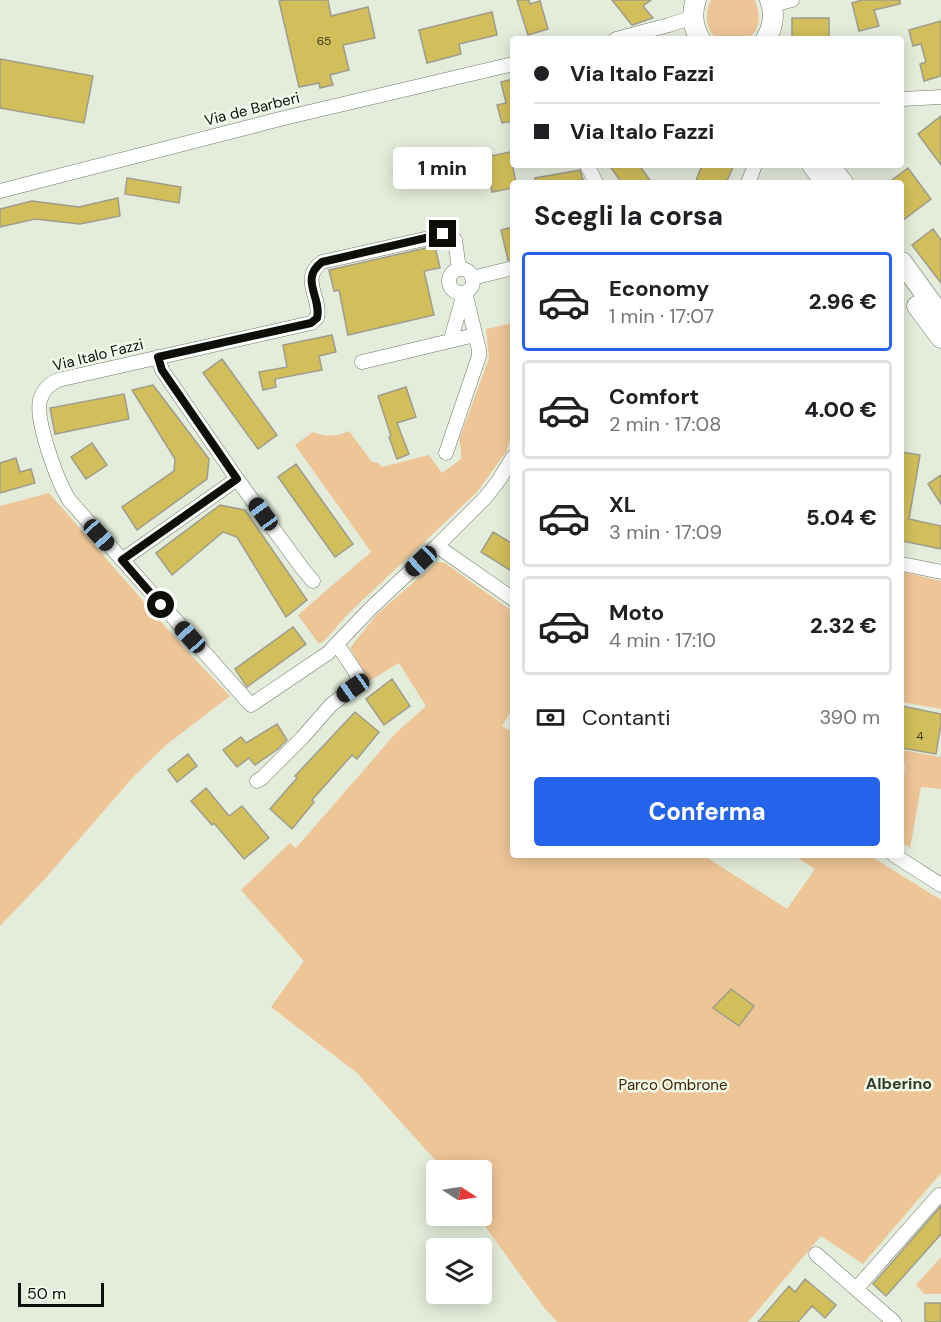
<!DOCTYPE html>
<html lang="it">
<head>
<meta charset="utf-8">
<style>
  :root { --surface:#fff; --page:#f2f2f2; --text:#202124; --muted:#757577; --line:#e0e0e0; --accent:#2563eb }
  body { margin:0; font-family:"DM Sans",sans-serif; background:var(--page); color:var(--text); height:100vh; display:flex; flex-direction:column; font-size:22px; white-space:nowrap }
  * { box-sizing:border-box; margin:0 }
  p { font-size:20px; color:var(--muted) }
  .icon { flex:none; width:33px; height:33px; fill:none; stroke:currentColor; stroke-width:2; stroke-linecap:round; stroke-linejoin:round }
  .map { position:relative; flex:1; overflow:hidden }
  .details { position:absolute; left:510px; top:180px; width:394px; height:678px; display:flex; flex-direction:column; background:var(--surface); border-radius:6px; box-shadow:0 3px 15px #0003 }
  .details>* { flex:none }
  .hud { position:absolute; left:510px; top:36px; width:394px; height:132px; border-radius:6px; box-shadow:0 3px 15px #0003; display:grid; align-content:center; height:132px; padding:0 24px; background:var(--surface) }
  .needle { width:39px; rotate:102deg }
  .buttons { position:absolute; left:426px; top:1160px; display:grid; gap:12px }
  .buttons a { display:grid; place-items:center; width:66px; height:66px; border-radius:6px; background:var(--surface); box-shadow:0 3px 15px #0003; font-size:30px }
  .scale { position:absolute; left:18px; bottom:15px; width:86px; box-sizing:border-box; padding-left:6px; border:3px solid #0d100a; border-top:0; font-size:16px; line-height:21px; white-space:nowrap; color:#0d100a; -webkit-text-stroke:4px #f1fae8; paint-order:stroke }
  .end { position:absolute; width:27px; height:27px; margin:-14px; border:8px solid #0d100a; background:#fff; box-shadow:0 0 0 3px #fff }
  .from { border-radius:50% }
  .bubble { position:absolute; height:42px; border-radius:6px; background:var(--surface); box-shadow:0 3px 15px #0003; font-size:20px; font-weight:800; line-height:42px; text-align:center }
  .car { position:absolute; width:18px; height:36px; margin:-18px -9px; border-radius:8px; box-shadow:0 0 4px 2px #0007; background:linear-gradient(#222 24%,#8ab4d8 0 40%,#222 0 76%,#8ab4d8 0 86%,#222 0) }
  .hud b { display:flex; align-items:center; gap:21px; height:57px; font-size:22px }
  .hud b+b { border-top:2px solid var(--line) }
  .hud i { width:15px; height:15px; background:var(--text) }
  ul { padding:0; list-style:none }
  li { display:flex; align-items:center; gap:18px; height:99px; margin:0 12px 9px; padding:0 12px; border:3px solid var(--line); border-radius:6px }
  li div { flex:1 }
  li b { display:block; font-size:22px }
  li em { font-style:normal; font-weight:800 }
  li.active { border-color:var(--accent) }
  li>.icon { width:54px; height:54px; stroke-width:1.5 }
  h2 { padding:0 24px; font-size:27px; line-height:72px }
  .pay { display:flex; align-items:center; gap:15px; height:66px; padding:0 24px; font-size:22px }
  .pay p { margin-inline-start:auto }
  .action { display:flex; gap:12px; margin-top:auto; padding:12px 24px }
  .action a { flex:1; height:69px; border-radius:6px; background:var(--accent); color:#fff; font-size:24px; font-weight:800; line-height:69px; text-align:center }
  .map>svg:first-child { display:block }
</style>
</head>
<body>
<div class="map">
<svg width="941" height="1322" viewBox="0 0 941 1322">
  <rect width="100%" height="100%" fill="#e4ecdb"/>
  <path fill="#eec597" d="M711,0h44c5,12 7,32 -8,38 -4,2 -10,1 -14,1 -4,0 -11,1 -15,-1 -14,-6 -13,-27 -7,-38z
    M513,323v108l-7,21 -29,40 -129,122 -23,26 -6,4 -21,-29 73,-63 -76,-107 18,-13c13,5 24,5 36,-1l23,31 6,1 4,4 47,-12 13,18 19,-14v-10l-2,-9 30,-82 -3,-29z
    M49,493l135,155 46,48 -64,49 -32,31 -91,105 -43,45v-420z
    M437,562l8,1 68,49v95l-11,19 11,7v122h190l84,54 28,-40 -22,-14h76l72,45v273l-78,91 -42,-28 -73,86h-191l-15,-17 -65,-90h5v-45h-38l-87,-97 -86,-66 33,-46 -63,-71 49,-47 6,5 100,-115 30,-27 -27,-43 -30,18 -19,-33 27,-34z
    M902,572l39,9v128l-39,-7z
    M902,750l39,7v32l-20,-2 -11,61 -8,-5v-53l3,-24 -3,-1z
    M941,1257v37h-17l-8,-9z"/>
  <path fill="#d2bf5b" stroke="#9f9c8b" stroke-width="1.5" d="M285,0h43l3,16 37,-9 7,31 -32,7 6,25 -19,5 3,10 -13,3 -1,-5 -20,4 -20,-86z
    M517,0h12l1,4 10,-3 8,28 -20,6z
    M612,0h39l-8,6 10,12 -21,7z
    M862,0h38v4l-26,6 5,16 -20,5 -7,-28z
    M492,12l5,23 -38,9 2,10 -34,9 -8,-33z
    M792,18h37v20l-37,1z
    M941,21v55l-17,5 -4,-17 6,-2 -5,-18 -8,2 -4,-16z
    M0,59l93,17 -9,47 -84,-15z
    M513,79v42l-11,2 -5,-18 9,-2 -5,-21z
    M941,116v49l-23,-31z
    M510,152l6,31h-3v5l-21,4 -6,-35z
    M609,165h30l13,18h-30z
    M702,165h32l-8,18h-31z
    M908,168l23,31 -29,22v-38h-14z
    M580,170l4,13h-49v-5z
    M127,178l54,9 -2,16 -54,-9z
    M118,198l2,18 -40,8 -45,-5 -35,8v-18l32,-8 47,6z
    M513,227v32l-5,1 -7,-30z
    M933,229l8,11v43l-29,-38z
    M435,246l5,22 -16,3 10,44 -86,20 -9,-45 -5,1 -5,-21z
    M332,335l4,17 -17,4 3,14 -47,9 1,8 -13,3 -4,-18 28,-5 -4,-22z
    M222,359l55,76 -19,14 -55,-76z
    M153,385l56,74 -2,20 -70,51 -15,-23 52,-36 1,-12 -43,-69z
    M406,387l10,30 -19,6 12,31 -12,5 -8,-22 2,-1 -13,-40z
    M124,394l5,25 -74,15 -5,-26z
    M92,443l15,22 -21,14 -15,-22z
    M902,452l18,3 -11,64 32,7v23l-39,-8z
    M16,458l4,14 11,-3 4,14 -35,10v-30z
    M296,464l57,80 -18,13 -57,-80z
    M941,475v29l-13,-20z
    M220,505l25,5 62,90 -21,17 -49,-80 -14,-5 -51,43 -16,-22z
    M493,532l20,12v28l-32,-20z
    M293,627l13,17 -59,43 -12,-18z
    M392,679l18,27 -26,19 -18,-26z
    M902,706l39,8v10l-5,30 -34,-6z
    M355,712l24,20 -22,27 -5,-4 -40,45 2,2 -22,27 -22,-20 27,-31 -2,-2z
    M277,724l10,16 -9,9 -23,16 -6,-7 -12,9 -14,-17 18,-13 5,6z
    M188,754l9,12 -20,16 -9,-12z
    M206,788l23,28 13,-10 27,32 -25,21 -30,-36 -2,2 -21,-24z
    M731,989l23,17 -15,20 -26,-18z
    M941,1206v28l-55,62 -13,-12z
    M805,1279l31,26 -11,13 -13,-12 -14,16h-40l31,-36 6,6z
    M925,1303h16v19h-16z"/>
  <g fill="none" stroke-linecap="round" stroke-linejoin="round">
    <defs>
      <path id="street" d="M772,5l20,-5
        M616,39l53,-14 24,-8
        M902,99l39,-2
        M587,165l9,18
        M748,183l7,-18
        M0,191l284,-73 229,-54
        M459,269l-4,-29 -8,-6 -125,28c-23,17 0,36 -5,56l-6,5 -253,57c-9,4 -15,10 -18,20 -5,20 18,84 30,101l181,204 77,-52 43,-45 66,-62 48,-48 14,-18 14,-23
        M449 281a12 12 0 1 1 24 0a12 12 0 1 1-24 0Z
        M472,278l41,-10
        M453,340l-1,-5 12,-41
        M158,357l4,13 75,109 65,89 11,13
        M362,362l113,-27
        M446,453l33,-97v-6l-14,-58
        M437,546l76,53
        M122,560l115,-81
        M902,564l39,8
        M257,781l5,-3 40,-40 29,-33 22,-17 4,-5v-9l-20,-30
        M894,855l47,30
        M816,1254l78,68
        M856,1289l83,-94 2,2"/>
      <path id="secondary" d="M696,0c-5,14 -3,27 4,39
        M766,39c7,-12 9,-26 4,-39
        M812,165l14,18
        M829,165l14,18
        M902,262l39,54
        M917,306l24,32"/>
    </defs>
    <use href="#street" stroke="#707868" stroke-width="15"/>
    <use href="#secondary" stroke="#707868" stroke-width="21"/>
    <use href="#street" stroke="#fff" stroke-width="14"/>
    <use href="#secondary" stroke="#fff" stroke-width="20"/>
  </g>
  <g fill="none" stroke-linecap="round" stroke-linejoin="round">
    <path stroke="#0d100a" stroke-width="8" d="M161,605l-39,-45 115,-81 -75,-109 -4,-13 153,-34 6,-5c5,-20 -18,-39 5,-56l121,-28"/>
  </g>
  <g text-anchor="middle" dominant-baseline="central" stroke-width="5" stroke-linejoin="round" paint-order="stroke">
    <g font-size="12" fill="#3e3c1e">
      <text x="324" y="41">65</text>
      <text x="920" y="736">4</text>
    </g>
    <g font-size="15" fill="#0d100a" stroke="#f1fae8">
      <text transform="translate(252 109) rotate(-14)">Via de Barberi</text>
      <text transform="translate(98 355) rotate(-14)">Via Italo Fazzi</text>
    </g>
    <g font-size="15" fill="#3d2300" stroke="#f1fae8">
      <text x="673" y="1085">Parco Ombrone</text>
    </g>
    <g font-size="16" font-weight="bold" fill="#333a2c" stroke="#f1fae8">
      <text x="899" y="1083">Alberino</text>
    </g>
  </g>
</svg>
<div class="buttons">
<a><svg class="needle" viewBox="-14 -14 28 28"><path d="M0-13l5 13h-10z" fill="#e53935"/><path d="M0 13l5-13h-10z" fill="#757577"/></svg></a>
<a><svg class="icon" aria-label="layers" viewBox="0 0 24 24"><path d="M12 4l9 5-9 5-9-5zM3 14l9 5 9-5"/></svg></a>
</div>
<div class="scale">50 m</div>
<i class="end from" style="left:161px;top:605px"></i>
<i class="end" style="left:443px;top:234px"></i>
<div class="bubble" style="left:393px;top:147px;width:99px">1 min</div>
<i class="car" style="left:263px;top:514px;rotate:324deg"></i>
<i class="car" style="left:99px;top:535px;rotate:138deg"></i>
<i class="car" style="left:421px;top:561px;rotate:227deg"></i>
<i class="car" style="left:190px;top:637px;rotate:318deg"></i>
<i class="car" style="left:353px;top:688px;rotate:235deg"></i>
<div class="hud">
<b><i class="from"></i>Via Italo Fazzi</b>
<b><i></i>Via Italo Fazzi</b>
</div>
<section class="details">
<h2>Scegli la corsa</h2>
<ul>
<li class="active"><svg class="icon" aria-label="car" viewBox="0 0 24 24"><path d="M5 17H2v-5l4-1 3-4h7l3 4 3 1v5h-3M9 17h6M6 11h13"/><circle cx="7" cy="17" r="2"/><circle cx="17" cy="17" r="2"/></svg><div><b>Economy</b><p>1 min · 17:07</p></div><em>2.96 €</em></li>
<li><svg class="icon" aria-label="car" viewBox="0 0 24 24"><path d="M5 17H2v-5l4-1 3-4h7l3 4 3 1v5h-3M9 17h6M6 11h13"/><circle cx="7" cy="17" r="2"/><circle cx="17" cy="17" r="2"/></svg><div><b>Comfort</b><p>2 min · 17:08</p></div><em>4.00 €</em></li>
<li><svg class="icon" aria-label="car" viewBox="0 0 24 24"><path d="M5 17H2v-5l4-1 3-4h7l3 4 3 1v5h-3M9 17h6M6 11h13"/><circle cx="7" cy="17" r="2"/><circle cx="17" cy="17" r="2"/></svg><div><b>XL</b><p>3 min · 17:09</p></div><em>5.04 €</em></li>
<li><svg class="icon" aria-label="car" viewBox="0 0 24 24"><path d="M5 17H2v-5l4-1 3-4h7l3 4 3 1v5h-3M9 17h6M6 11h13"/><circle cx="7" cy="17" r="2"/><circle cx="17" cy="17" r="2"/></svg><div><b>Moto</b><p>4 min · 17:10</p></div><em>2.32 €</em></li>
</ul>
<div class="pay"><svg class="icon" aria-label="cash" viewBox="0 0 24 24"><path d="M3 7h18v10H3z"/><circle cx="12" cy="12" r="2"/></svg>Contanti<p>390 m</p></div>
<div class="action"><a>Conferma</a></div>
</section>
</div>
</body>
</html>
